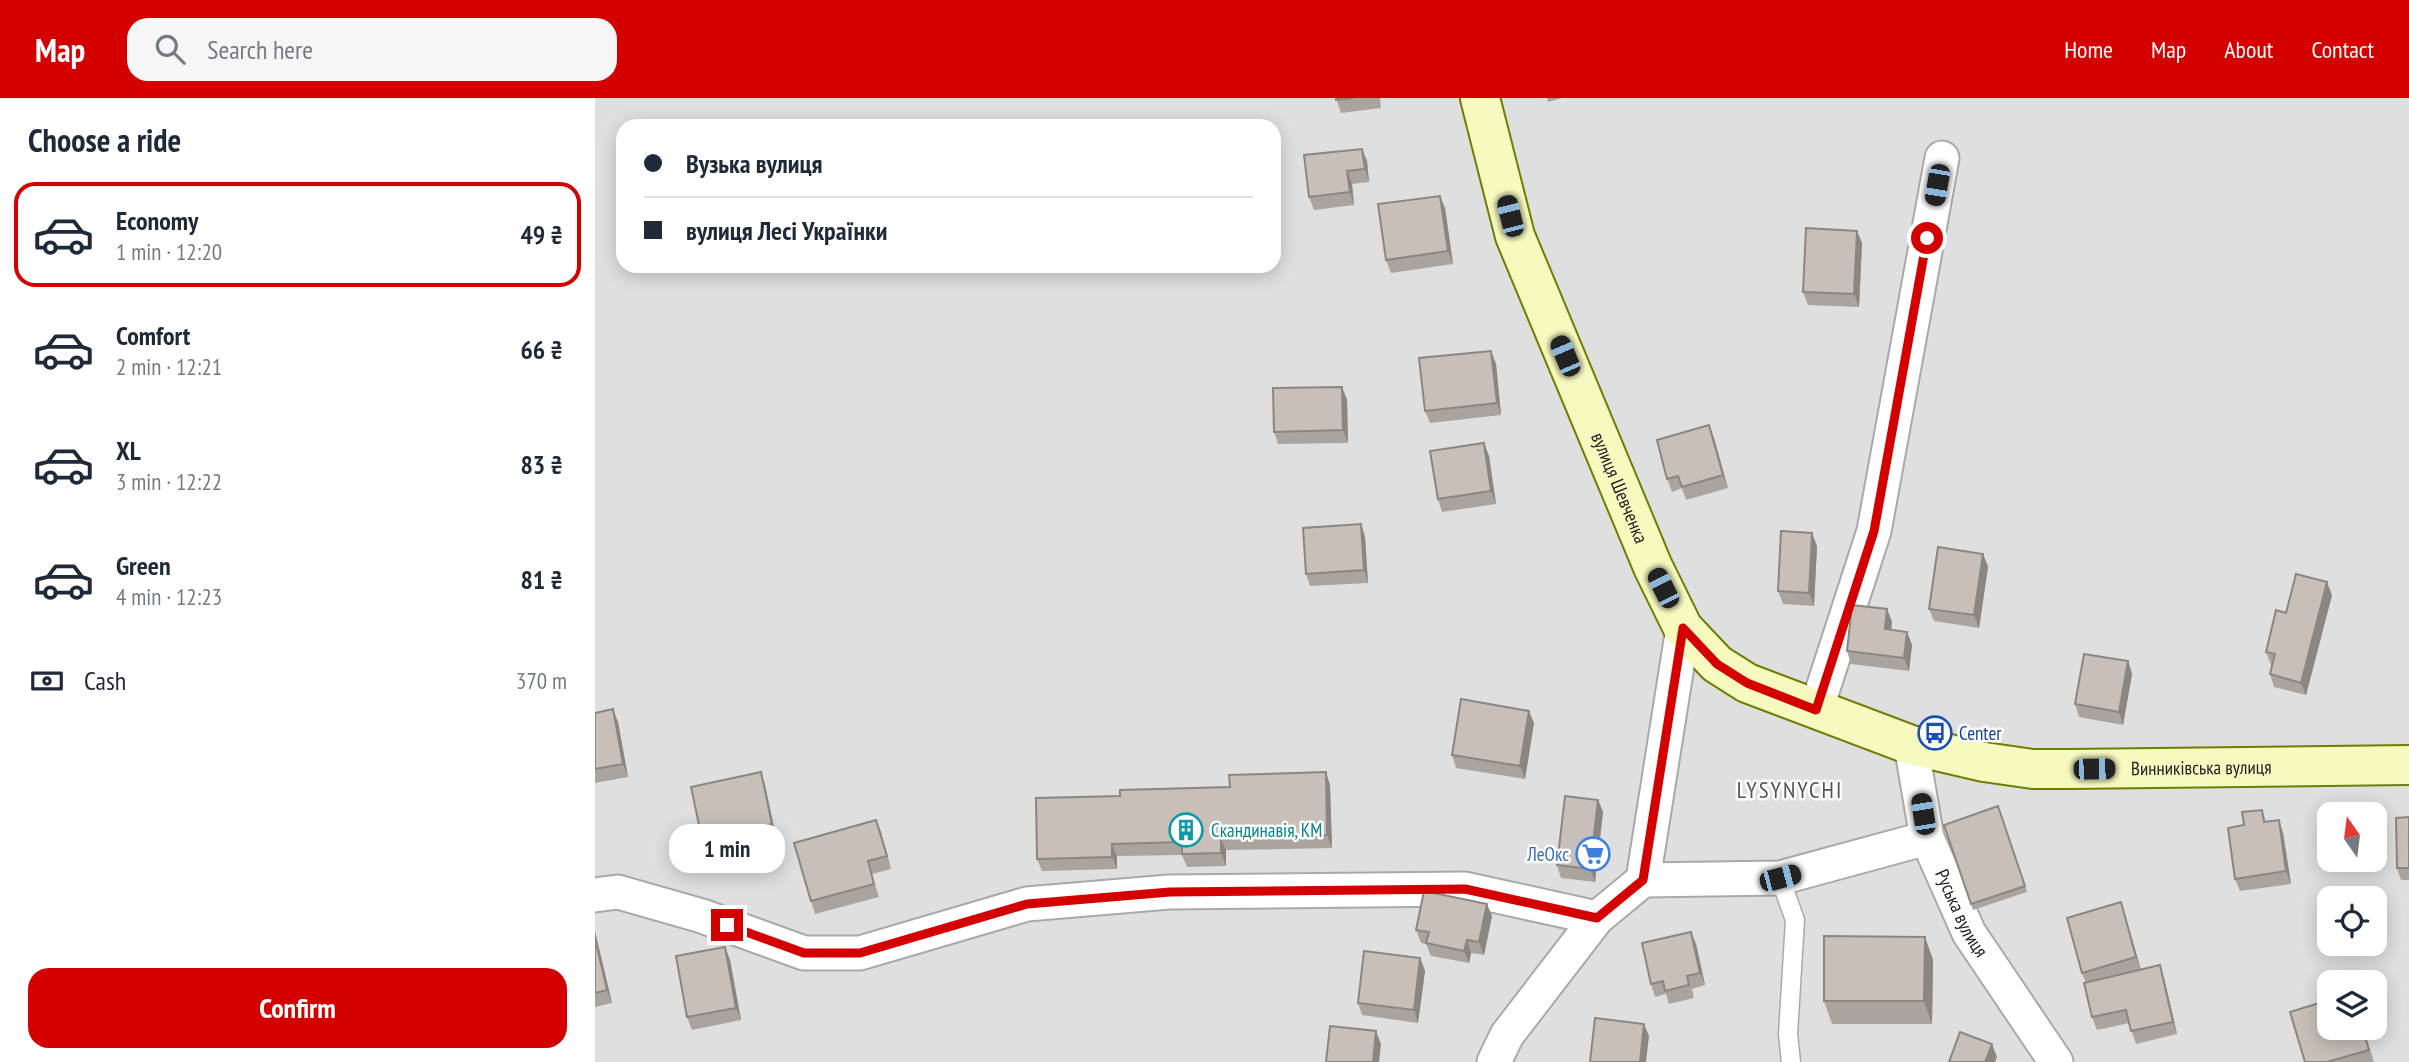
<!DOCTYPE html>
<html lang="en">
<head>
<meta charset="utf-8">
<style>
  :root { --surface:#fff; --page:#f6f6f7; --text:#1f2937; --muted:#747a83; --line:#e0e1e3; --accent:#d40000 }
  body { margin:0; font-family:"PT Sans Narrow",sans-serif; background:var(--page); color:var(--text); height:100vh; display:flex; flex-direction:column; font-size:26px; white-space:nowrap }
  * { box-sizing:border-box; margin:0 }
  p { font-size:23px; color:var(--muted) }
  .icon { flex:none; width:38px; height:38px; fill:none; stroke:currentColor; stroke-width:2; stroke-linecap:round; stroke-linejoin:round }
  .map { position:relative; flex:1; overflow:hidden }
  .sheet { display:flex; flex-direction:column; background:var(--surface); width:595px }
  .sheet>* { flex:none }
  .top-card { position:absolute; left:21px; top:21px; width:665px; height:154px; border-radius:21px; box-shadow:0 4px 18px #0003; display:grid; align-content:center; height:154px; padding:0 28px; background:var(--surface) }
  .needle { width:46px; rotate:346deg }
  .tools { position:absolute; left:1722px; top:704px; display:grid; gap:14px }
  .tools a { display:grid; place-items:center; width:70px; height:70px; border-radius:14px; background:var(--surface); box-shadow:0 4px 18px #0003; font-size:35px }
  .end { position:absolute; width:32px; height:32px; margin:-16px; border:9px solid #d40000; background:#fff; box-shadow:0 0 0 4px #fff }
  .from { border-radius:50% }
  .bubble { position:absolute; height:49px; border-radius:21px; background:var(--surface); box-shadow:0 4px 18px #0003; font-size:23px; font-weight:600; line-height:49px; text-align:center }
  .car { position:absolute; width:21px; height:42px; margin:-21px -10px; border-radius:9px; box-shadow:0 0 5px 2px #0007; background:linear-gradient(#222 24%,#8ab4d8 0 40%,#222 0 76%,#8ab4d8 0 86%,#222 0) }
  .top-card b { display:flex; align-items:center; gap:24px; height:66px; font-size:26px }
  .top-card b+b { border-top:2px solid var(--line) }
  .top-card i { width:18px; height:18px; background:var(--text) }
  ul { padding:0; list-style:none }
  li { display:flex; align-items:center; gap:21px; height:105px; margin:0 14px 10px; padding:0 14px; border:4px solid transparent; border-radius:21px }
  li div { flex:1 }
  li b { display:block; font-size:26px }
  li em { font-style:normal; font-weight:600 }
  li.active { border-color:var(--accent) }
  li>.icon { width:63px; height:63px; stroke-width:1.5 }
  h2 { padding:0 28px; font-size:32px; line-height:84px }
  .pay { display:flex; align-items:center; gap:18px; height:77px; padding:0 28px; font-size:26px }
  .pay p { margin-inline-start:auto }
  .action { display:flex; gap:14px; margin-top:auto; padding:14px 28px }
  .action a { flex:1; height:80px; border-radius:21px; background:var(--accent); color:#fff; font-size:28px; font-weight:600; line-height:80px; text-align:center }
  header { display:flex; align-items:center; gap:42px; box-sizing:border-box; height:98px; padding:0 35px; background:var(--accent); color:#fff }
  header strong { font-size:33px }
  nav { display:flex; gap:38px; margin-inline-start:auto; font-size:24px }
  .search { width:490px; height:63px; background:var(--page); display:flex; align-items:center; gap:18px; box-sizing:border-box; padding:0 24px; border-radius:21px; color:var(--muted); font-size:26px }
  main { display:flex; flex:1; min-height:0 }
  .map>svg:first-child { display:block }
</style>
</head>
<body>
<header>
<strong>Map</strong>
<div class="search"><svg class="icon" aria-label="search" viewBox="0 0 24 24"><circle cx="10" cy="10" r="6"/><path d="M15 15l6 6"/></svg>Search here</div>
<nav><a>Home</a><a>Map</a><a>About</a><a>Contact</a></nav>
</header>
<main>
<section class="sheet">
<h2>Choose a ride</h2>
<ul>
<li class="active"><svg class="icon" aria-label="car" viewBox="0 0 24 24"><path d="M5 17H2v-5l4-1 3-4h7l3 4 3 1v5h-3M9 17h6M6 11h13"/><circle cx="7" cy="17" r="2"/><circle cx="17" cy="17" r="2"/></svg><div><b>Economy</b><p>1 min · 12:20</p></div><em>49 ₴</em></li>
<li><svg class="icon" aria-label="car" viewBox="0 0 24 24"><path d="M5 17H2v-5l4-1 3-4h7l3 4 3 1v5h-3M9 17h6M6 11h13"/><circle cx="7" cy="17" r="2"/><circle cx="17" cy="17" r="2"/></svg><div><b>Comfort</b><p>2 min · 12:21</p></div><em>66 ₴</em></li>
<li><svg class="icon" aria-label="car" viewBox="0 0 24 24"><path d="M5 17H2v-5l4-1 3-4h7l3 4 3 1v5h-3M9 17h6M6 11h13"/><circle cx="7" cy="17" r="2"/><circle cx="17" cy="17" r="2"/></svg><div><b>XL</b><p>3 min · 12:22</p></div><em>83 ₴</em></li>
<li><svg class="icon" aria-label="car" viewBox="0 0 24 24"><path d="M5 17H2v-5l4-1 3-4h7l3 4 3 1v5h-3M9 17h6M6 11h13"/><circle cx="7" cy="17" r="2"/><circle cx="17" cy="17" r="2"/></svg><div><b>Green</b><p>4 min · 12:23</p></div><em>81 ₴</em></li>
</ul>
<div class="pay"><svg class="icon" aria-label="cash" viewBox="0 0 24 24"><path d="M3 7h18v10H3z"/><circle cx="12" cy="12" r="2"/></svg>Cash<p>370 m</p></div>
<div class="action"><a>Confirm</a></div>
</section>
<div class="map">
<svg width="1814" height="964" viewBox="0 0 1814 964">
  <rect width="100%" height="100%" fill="#f2efe9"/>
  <path fill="#e0dfdf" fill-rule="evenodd" d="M0,0h1814v964h-1814zM28,28h651v140h-651zM1734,716h46v45h-46zM1734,800h46v45h-46zM1734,884h46v45h-46z"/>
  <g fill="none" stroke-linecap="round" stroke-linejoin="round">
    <defs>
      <path id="service" d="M1185,780l15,42 -7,114 3,28"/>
      <g id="minor">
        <path d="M1088,530l-40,252 137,-2 147,-40"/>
        <path d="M1221,612l58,-179 68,-373"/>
        <path id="s1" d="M1316,647l16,93 42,95 87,129"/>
        <path d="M0,797l23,-3 84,24 102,37h56l167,-49 142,-12 296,-3 132,29"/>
        <path d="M899,964l13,-27 90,-117 46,-38"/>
      </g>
      <g id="secondary">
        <path id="s2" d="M885,0l35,138 138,331 30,61 34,36 30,19 164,62 73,17 49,7h35l341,-4"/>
      </g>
    </defs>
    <use href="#service" stroke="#a9a9a9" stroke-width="21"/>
    <use href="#minor" stroke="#a9a9a9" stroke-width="37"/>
    <use href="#secondary" stroke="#707d05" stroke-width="42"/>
    <use href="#service" stroke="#fff" stroke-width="18"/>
    <use href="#minor" stroke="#fff" stroke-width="33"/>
    <use href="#secondary" stroke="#f7fabf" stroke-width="38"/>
  </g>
  <path fill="#aba49e" d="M741,0h44l1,10 -40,5z
    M952,0h15l-14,4z
    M709,57l63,6 2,21 -17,2 2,21 -40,5 -5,-13z
    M850,110l8,56 -62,9 -5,-13z
    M1262,133l5,12 -3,64 -51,-2 -5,-13z
    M896,253l5,13 5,51 -71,8 -5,-12z
    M747,289l5,13 1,43 -70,1 -4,-12z
    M1114,327l19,63 -42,12 -4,-12 -10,4 -5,-13z
    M894,358l7,48 -54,8 -4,-13z
    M766,426l4,13 3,46 -58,3 -4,-12z
    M1222,448l-3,60 -31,-2 -5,-13z
    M1388,456l5,13 -9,61 -45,-7 -5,-12z
    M1737,497l-26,100 -32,-8 -4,-13 2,-9h-1l-5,-13 20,-39z
    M1292,511l5,13 -1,8 16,2 5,13 -3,26 -58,-7 -4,-13z
    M1533,563l4,13 -9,51 -44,-8 -4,-13z
    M0,615l23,9 10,55 -33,6z
    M939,625l-9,56 -69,-11 -4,-13z
    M166,674l4,13 11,52 -69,15 -5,-13z
    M735,687l2,63 -106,2v16l-39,1 -5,-12 -65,1v13l-75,2 -5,-12z
    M1003,702l5,12 -8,70 -34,-4 -4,-13z
    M1403,708l29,86 -54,18 -29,-85z
    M1667,712l4,12 13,-2 4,13 8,51 -51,7 -5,-12 9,-54z
    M1814,719v63h-8l-4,-12z
    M286,734l10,37 -19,5 7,23 -64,17 -4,-13z
    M1526,804l20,68 19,-5 4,13 13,56 -41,10 -7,-21 -32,7 -5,-13 -6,-34 -4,-10z
    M897,818l-8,39 -13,-2 -2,10 -38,-7 -5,-12 -5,-1 -5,-13z
    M0,833l17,72 -17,4z
    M1330,839l8,23 -1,64h-100l-8,-23z
    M1101,846l9,41 -13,4 2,9 -25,6 -3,-10 -11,3 -4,-13z
    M130,849l5,13 11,60 -49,10 -5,-13z
    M825,860l5,13 -7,52 -56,-8 -4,-12z
    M1768,929l11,35h-69z"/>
  <path fill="#8b8681" d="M767,51l5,12 2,21 -4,-13z
    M752,73l5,13 2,21 -4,-13z
    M845,98l5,12 8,56 -5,-13z
    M1262,133l5,12 -3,64 -5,-13z
    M896,253l5,13 5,51 -4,-12z
    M747,289l5,13 1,43 -5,-13z
    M1114,327l5,13 14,50 -5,-13z
    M889,345l5,13 7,48 -5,-13z
    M766,426l4,13 3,46 -4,-13z
    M1217,435l5,13 -3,60 -5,-13z
    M1388,456l5,13 -9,61 -5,-13z
    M1732,484l5,13 -26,100 -5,-12z
    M1292,511l5,13 -2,20 -5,-13z
    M1312,534l5,13 -3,26 -5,-13z
    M1533,563l4,13 -9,51 -4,-13z
    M18,611l5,13 10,55 -5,-13z
    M934,613l5,12 -9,56 -5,-13z
    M166,674l4,13 11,52 -4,-13z
    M731,674l4,13 2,63 -5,-13z
    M1003,702l5,12 -8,70 -5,-13z
    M281,722l5,12 10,37 -4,-13z
    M1684,722l4,13 8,51 -5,-13z
    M626,740l5,12v16l-5,-13z
    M517,746l5,12v13l-5,-12z
    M1526,804l4,13 16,55 -5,-13z
    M892,806l5,12 -8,39 -5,-13z
    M0,833v1l17,71 -5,-13 -12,-52z
    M1096,834l5,12 9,41 -5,-12z
    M1330,839l8,23 -1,64 -8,-23z
    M872,842l4,13 -2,10 -5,-12z
    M130,849l5,13 11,60 -5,-12z
    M825,860l5,13 -7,52 -4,-13z
    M1565,867l4,13 13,56 -4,-12z
    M1049,926l5,12 -3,26h-6z
    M781,933l5,13 -2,18h-6z
    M1397,946l5,13 -2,5h-10z"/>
  <path fill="#c7bfb8" stroke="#8b8681" stroke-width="2" d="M741,0h18l-18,2z
    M767,51l3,20 -18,2 3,21 -41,5 -5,-42z
    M845,98l8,55 -62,9 -8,-56z
    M1211,130l51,3 -3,63 -51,-2z
    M896,253l6,52 -72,8 -6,-53z
    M747,289l1,43 -69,2 -1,-44z
    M1114,327l14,50 -41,12 -4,-11 -11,3 -10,-39z
    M889,345l7,48 -53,8 -8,-48z
    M766,426l3,46 -58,4 -3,-46z
    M1186,433l31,2 -3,60 -31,-2z
    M1343,449l45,7 -9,61 -45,-6z
    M1701,476l31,8 -26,101 -31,-9 5,-20 -9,-2 10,-42 10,3z
    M1257,507l35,4 -2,20 22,3 -3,26 -57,-7z
    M1489,556l44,7 -9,51 -44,-8z
    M866,601l68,12 -9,55 -68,-11z
    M18,611l10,55 -28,5v-56z
    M166,674l11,52 -70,15 -11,-52z
    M731,674l1,63 -106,3v15l-39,1v-12l-70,2v13l-75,2 -1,-61 84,-2v-6l110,-3 -1,-12z
    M970,698l33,4 -8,69 -33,-4z
    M1403,708l27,80 -54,18 -27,-79z
    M1667,712l2,12 15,-2 7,51 -51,8 -7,-51 16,-3 -2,-13z
    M1814,719v51h-12l-1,-50z
    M281,722l11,36 -19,5 6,23 -63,17 -17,-58z
    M829,793l63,13 -8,38 -12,-2 -3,11 -38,-8 3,-11 -13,-2z
    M1526,804l15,55 -54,16 -15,-55z
    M1096,834l9,41 -13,3 2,9 -24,6 -2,-10 -12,3 -9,-41z
    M1229,838l101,1 -1,64h-100z
    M0,840l12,52 -12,3z
    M130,849l11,61 -49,9 -11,-61z
    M769,853l56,7 -6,52 -56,-7z
    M1565,867l13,57 -42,9 -5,-21 -34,7 -8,-34z
    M1734,902v27h33l7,23 -42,12h-22l-15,-50z
    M1000,920l49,6 -4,38h-50z
    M735,928l46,5 -3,31h-47z
    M1365,934l32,12 -7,18h-36z"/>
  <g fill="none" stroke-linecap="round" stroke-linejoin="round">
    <path stroke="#d40000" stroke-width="9" d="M132,827l77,28h56l167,-49 143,-12 295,-3 132,29 46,-38 40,-252 34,36 30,19 69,27 58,-179 53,-293"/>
  </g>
  <defs>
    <symbol id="bus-ring" viewBox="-11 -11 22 22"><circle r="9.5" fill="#fff" stroke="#1a4fb4" stroke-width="1.5"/><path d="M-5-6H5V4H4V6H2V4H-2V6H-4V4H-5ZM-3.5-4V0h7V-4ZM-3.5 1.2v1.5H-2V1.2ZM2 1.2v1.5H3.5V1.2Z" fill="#1a4fb4"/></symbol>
    <symbol id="building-ring" viewBox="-11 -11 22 22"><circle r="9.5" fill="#fff" stroke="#0f9aa8" stroke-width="1.5"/><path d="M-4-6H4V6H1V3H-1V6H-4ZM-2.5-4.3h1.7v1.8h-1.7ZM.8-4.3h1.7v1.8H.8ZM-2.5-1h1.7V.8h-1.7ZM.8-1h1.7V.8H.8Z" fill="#0f9aa8"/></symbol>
    <symbol id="supermarket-ring" viewBox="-11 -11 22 22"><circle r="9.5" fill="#fff" stroke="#3f7fe0" stroke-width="1.5"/><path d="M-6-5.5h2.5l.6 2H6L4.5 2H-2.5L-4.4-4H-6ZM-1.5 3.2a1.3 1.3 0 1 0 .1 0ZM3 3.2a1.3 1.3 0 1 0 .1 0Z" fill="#3f7fe0"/></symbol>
  </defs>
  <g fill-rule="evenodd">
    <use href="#bus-ring" x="1321" y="616" width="38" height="38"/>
    <use href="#building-ring" x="572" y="713" width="38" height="38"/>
    <use href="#supermarket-ring" x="979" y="737" width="38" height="38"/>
  </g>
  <g text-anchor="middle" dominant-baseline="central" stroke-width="5" stroke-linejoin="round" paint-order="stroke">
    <g font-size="19" fill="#222" stroke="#fff">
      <text stroke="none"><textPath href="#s2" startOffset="415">вулиця Шевченка</textPath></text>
      <text stroke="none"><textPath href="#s2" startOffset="1122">Винниківська вулиця</textPath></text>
      <text stroke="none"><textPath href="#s1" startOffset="177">Руська вулиця</textPath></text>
    </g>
    <g font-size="19" fill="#164399" stroke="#fff" text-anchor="start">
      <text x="1364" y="635">Center</text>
    </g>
    <g font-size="19" fill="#0d838f" stroke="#fff" text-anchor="start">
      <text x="616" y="732">Скандинавія, КМ</text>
    </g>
    <g font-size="19" fill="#366cbe" stroke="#fff" text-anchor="end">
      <text x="974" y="756">ЛеОкс</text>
    </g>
    <g font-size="23" letter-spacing="2" fill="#555" stroke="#fff">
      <text x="1195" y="691">LYSYNYCHI</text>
    </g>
  </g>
</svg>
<div class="tools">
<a><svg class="needle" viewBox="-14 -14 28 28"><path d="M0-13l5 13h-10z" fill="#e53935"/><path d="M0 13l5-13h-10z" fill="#747a83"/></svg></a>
<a><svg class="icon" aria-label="locate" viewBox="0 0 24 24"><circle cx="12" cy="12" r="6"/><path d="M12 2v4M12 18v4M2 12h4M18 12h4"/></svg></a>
<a><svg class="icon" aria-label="layers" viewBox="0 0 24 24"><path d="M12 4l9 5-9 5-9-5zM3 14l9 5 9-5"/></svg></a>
</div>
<i class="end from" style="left:1332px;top:140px"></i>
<i class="end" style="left:132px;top:827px"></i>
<div class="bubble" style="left:74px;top:726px;width:116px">1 min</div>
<i class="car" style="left:1342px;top:87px;rotate:190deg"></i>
<i class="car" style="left:915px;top:118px;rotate:346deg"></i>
<i class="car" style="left:970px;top:258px;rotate:337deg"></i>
<i class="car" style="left:1068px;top:490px;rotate:333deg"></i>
<i class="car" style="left:1499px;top:671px;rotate:89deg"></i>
<i class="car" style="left:1328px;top:716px;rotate:351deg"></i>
<i class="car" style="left:1185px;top:780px;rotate:75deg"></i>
<div class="top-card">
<b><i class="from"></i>Вузька вулиця</b>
<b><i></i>вулиця Лесі Українки</b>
</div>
</div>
</main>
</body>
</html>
